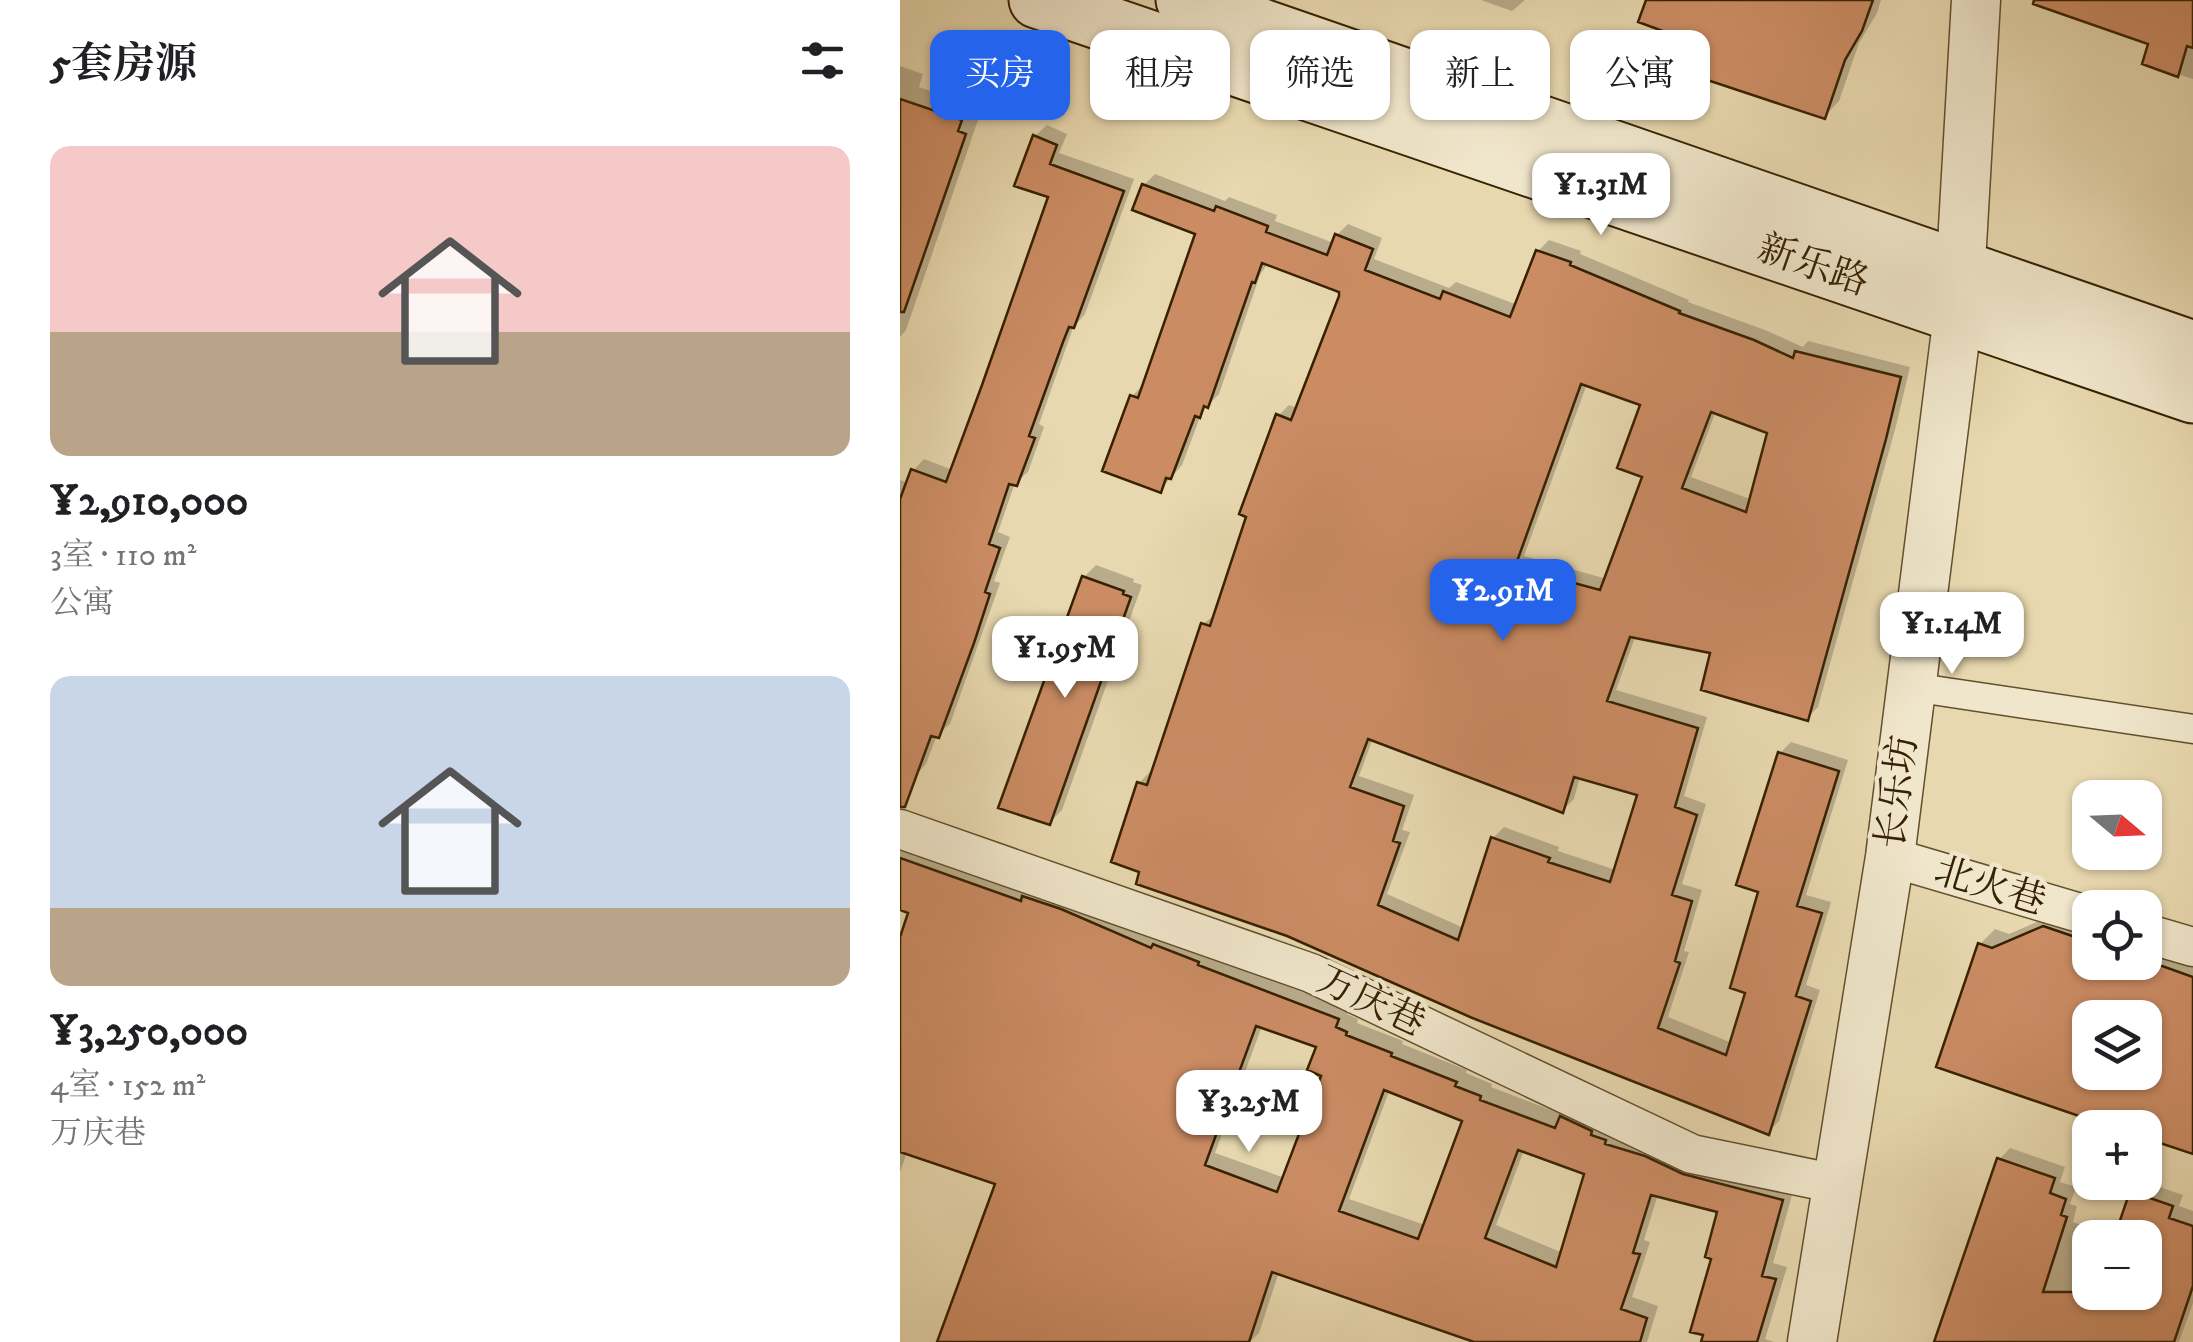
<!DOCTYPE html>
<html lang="zh">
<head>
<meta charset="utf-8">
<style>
	body { margin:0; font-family:"IM FELL DW Pica","Noto Serif SC",serif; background:#f2f2f2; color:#202124; height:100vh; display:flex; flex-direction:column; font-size:38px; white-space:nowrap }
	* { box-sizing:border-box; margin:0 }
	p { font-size:32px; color:#757577 }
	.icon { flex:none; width:55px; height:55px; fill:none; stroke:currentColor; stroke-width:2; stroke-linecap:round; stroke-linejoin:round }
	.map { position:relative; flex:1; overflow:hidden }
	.drawer { display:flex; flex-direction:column; background:#fff; width:900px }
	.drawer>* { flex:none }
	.top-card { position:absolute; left:30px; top:30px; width:950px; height:90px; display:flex; gap:20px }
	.needle { width:65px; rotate:109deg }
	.controls { position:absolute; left:1172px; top:780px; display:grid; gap:20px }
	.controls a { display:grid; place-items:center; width:90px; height:90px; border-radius:20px; background:#fff; box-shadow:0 2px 8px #0004; font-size:50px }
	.price { position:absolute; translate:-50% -85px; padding:0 22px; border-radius:20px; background:#fff; color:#222; font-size:32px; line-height:65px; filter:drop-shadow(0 2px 5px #0008) }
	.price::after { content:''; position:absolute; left:50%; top:60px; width:30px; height:22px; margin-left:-15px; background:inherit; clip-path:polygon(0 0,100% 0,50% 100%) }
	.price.active { background:#2563eb; color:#fff }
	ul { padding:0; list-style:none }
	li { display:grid; align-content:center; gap:20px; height:530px; padding:0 50px }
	li span { display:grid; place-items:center; height:310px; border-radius:20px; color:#555 }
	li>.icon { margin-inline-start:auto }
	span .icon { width:180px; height:180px; fill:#fffc; stroke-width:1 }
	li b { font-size:42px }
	h2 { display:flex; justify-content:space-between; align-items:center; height:120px; padding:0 50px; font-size:42px }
	.pill { padding:0 35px; border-radius:20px; background:#fff; box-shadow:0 2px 8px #0004; font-size:35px; line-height:90px }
	.pill.active { background:#2563eb; color:#fff }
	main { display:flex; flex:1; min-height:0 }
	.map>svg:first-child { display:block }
</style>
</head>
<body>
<main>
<section class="drawer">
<h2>5套房源<svg class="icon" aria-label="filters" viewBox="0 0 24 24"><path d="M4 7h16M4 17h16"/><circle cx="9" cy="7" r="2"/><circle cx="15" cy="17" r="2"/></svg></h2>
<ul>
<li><span style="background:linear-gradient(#f6c9c9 60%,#b9a48a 0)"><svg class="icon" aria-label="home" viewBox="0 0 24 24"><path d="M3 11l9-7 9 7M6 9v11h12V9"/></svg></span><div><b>¥2,910,000</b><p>3室 · 110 m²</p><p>公寓</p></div></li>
<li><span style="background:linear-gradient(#c9d6e8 75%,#b9a48a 0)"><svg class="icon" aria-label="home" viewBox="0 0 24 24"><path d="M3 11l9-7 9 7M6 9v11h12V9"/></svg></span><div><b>¥3,250,000</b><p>4室 · 152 m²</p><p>万庆巷</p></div></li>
</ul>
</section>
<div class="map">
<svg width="1293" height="1342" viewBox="0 0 1293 1342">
	<rect width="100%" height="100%" fill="#e8d8af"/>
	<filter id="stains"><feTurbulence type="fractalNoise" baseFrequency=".002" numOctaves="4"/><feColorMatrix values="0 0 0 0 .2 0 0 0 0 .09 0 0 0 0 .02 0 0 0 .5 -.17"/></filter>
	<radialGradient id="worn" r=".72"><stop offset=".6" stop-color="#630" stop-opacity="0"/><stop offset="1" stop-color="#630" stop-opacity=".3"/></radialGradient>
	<path fill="#0003" fill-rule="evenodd" d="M 581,0 L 625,0 L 612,11 Z
		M 748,0 L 981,0 L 977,13 L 959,43 L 939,101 L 924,117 L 797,40 Z
		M 1176,0 L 1293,0 L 1293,79 L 1245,63 L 1252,43 Z
		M 0,66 L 23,74 L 19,87 L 74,106 L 70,118 L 78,120 L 6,330 L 0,337 Z
		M 147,125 L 167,134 L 159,153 L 234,179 L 185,314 L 173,328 L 139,424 L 144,427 L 128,472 L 115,483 L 98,532 L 110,537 L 94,581 L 100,583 L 50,724 L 37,735 L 26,764 L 15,776 L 0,774 L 0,480 L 8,483 L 13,471 L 24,459 L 53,470 L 151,196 L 135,136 Z
		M 255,174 L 325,201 L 329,197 L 377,215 L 375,221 L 434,243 L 437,235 L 448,224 L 482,238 L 474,259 L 549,288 L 556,282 L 618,305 L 638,251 L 649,240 L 681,251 L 680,254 L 789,300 L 788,302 L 865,330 L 903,347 L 908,341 L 1010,367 L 996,426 L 918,707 L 907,718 L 813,651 L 736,635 L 716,690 L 807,717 L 784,796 L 806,804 L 782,884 L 802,890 L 784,951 L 789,952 L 768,1017 L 832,1043 L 848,991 L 880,753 L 891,742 L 948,760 L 906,895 L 931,902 L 906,985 L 920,990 L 879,1121 L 869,1132 L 243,870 L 239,783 L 250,772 L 253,773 L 303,624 L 316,614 L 378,416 L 389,405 L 398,408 L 442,296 L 441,290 L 368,263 L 360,275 L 319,394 L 302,412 L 282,465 L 260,490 L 232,396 L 243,385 L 298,232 L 244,185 ZM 687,384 L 744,403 L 745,475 L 707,579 L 624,556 ZM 816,411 L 870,431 L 850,499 L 791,477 ZM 473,738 L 663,810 L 674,799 L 680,777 L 740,793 L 716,870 L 658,851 L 659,847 L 604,827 L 593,838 L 564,928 L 487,894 L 510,832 L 502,830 L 514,795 L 459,776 Z
		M 196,565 L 234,579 L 233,582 L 242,585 L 162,810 L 150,822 L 184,577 Z
		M 0,841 L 450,1007 L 447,1014 L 458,1019 L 457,1023 L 503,1041 L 502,1044 L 567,1070 L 566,1073 L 592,1084 L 591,1087 L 664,1115 L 674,1105 L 894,1188 L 873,1263 L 887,1267 L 865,1339 L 874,1342 L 803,1342 L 820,1211 L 758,1194 L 744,1240 L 750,1242 L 732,1297 L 758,1306 L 747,1342 L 582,1342 L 379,1272 L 359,1333 L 350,1342 L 39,1342 L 98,1183 L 7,1152 L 0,1172 L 0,944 L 12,912 L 0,907 ZM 362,1026 L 419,1046 L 424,1074 L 385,1178 L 315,1153 ZM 490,1089 L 565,1119 L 525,1225 L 449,1199 ZM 624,1150 L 687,1172 L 663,1253 L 596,1225 Z
		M 1160,912 L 1190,922 L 1190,962 L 1245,962 L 1245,941 L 1293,957 L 1293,1152 L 1245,1135 L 1245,1128 L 1222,1128 L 1080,944 L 1095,929 L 1109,934 ZM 1190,1018 L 1245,1018 L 1245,1072 L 1190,1072 Z
		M 1110,1148 L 1165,1167 L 1160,1182 L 1176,1187 L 1170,1204 L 1177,1206 L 1173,1222 L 1216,1238 L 1190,1238 L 1190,1292 L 1245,1292 L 1245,1238 L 1233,1193 L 1245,1182 L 1283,1195 L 1279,1206 L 1293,1211 L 1293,1303 L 1279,1342 L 1043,1342 L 1099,1160 Z"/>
	<path fill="#cb8c64" stroke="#372100" stroke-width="2.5" fill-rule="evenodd" d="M 746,0 L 973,0 L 962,31 L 945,60 L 925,119 L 783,72 L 793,42 L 738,22 Z
		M 1134,0 L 1293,0 L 1293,48 L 1287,46 L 1278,77 L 1242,64 L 1248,44 L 1133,4 Z
		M 0,99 L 62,120 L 58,131 L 66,134 L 4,312 L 0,312 Z
		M 133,135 L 157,145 L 150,164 L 224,191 L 174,328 L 169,327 L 163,342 L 129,436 L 135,438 L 117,486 L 109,484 L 89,544 L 100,548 L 85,592 L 90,594 L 74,643 L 39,738 L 31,736 L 5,807 L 0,807 L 0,499 L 11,469 L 46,482 L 82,385 L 148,197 L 114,186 Z
		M 242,184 L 314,211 L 316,206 L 368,226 L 366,232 L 427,255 L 435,234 L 473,249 L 465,270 L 540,299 L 543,291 L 610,317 L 636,250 L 671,262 L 670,265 L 780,311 L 779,313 L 854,340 L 893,358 L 895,351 L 1001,377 L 986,439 L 908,721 L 801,690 L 810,653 L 730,637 L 707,701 L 798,728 L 775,807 L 797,815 L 772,895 L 792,901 L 775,961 L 780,963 L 758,1028 L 826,1055 L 845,993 L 830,988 L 858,892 L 836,885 L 878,752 L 939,771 L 897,906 L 922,913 L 896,996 L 911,1001 L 869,1135 L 570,1017 L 387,936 L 236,884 L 239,872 L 211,862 L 237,782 L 247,785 L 301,623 L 310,626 L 346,517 L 339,514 L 376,414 L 391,420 L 439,296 L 439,292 L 362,263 L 355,283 L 352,282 L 308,408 L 304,406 L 300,418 L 295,416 L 271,479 L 266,478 L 261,493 L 202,471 L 230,395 L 238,398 L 295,234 L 232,210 ZM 681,384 L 740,405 L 717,468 L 742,477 L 700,590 L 615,567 ZM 811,412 L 867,433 L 846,512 L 782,488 ZM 468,739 L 663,813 L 674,777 L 737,795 L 710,882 L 648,862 L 650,858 L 591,837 L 558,940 L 478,905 L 500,843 L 493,841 L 504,806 L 450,787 Z
		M 182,576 L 224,591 L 223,594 L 231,597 L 150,825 L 98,808 Z
		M 0,858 L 121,901 L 122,896 L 161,909 L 251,948 L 253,944 L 299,962 L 298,965 L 439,1019 L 436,1027 L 447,1032 L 446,1035 L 492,1053 L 491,1056 L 557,1082 L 555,1086 L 581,1096 L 580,1100 L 655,1128 L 660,1116 L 692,1131 L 691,1135 L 706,1140 L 705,1144 L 745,1156 L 783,1174 L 883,1200 L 862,1276 L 876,1279 L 857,1342 L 801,1342 L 803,1335 L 790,1332 L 811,1259 L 805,1257 L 817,1212 L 751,1195 L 733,1253 L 740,1254 L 721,1309 L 747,1318 L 740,1342 L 574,1342 L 372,1272 L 349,1342 L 37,1342 L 95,1184 L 0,1152 L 0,937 L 8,913 L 0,910 ZM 356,1026 L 416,1047 L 407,1070 L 421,1076 L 377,1192 L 305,1165 ZM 484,1090 L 562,1121 L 518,1239 L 439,1211 ZM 618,1150 L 684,1174 L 656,1267 L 585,1238 Z
		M 1143,926 L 1190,942 L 1190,962 L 1251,962 L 1293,977 L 1293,1154 L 1245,1138 L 1245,1128 L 1214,1128 L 1036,1067 L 1078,943 L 1092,948 ZM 1190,1018 L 1245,1018 L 1245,1072 L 1190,1072 Z
		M 1097,1158 L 1155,1178 L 1150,1193 L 1166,1199 L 1161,1215 L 1167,1217 L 1143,1292 L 1245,1292 L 1245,1238 L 1214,1238 L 1230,1191 L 1273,1206 L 1269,1218 L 1293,1226 L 1293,1286 L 1274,1342 L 1034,1342 Z"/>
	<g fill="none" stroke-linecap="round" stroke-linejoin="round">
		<defs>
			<path id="pedestrian" d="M 1012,687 L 1293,729"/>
			<path id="minor" d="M 0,829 L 411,973 L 792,1154 L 937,1184
				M 990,857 L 1190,916
				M 1245,933 L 1293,947"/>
			<path id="tertiary" d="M 912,1342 L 990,857 L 1058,315 L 1076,0"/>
			<path id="secondary" d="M 137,0 L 1293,395
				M 284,0 L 1293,349"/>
		</defs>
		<use href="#pedestrian" stroke="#634f2c" stroke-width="31"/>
		<use href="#minor" stroke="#634f2c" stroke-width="41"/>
		<use href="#tertiary" stroke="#634f2c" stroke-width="51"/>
		<use href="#secondary" stroke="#372100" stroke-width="59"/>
		<use href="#pedestrian" stroke="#f0e6cb" stroke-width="28"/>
		<use href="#minor" stroke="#f0e6cb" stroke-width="38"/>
		<use href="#tertiary" stroke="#f0e6cb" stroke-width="48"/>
		<use href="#secondary" stroke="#f0e6cb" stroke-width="55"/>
	</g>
	<g text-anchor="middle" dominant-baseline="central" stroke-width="9" stroke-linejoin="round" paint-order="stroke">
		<g font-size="38" fill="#372100" stroke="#f0e6cb">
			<text transform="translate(913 266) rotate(19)">新乐路</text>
			<text transform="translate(998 792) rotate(-83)">长乐坊</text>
			<text transform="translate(1090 887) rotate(17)">北火巷</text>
			<text transform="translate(471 1002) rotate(25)">万庆巷</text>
		</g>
	</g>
	<rect width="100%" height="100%" filter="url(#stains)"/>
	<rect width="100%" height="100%" fill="url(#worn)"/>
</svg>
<div class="controls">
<a><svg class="needle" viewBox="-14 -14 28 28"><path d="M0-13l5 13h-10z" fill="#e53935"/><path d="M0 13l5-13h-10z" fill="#757577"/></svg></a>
<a><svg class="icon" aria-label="locate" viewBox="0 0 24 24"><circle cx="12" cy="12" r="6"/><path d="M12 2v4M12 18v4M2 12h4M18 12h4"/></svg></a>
<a><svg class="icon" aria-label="layers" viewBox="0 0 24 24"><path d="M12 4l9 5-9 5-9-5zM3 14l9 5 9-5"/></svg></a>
<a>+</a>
<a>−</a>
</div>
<b class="price" style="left:701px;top:238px">¥1.31M</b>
<b class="price active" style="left:603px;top:644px">¥2.91M</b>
<b class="price" style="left:1052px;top:677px">¥1.14M</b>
<b class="price" style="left:165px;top:701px">¥1.95M</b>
<b class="price" style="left:349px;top:1155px">¥3.25M</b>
<div class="top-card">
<a class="pill active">买房</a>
<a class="pill">租房</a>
<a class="pill">筛选</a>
<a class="pill">新上</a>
<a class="pill">公寓</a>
</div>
</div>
</main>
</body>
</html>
